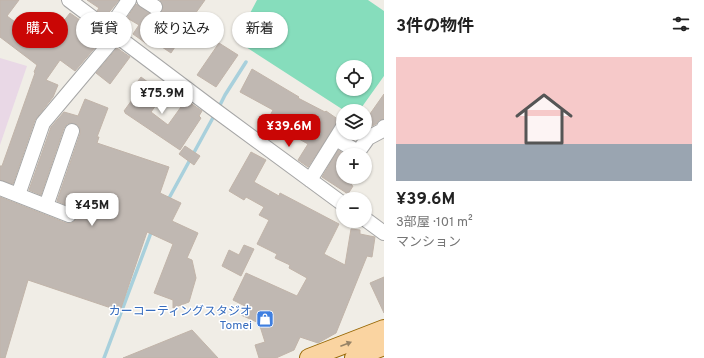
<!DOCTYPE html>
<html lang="ja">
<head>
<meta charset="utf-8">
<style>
	body { margin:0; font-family:Overpass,"Noto Sans JP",sans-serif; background:#f2f2f2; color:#222; height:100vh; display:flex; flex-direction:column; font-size:15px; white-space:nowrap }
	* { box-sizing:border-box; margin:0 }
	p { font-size:13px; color:#767676 }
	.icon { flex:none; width:22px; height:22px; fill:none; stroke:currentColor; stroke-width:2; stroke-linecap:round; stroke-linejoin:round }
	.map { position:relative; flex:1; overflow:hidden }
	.details { display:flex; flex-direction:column; background:#fff; width:320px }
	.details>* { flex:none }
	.guide { position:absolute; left:12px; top:12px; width:312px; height:36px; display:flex; gap:8px }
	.controls { position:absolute; left:336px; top:60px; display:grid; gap:8px }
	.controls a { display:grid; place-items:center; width:36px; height:36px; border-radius:50%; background:#fff; box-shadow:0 1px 3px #0004; font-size:20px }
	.price { position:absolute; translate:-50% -34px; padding:0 9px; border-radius:8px; background:#fff; color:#222; font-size:13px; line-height:26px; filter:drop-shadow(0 1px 2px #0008) }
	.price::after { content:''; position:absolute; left:50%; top:24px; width:12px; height:9px; margin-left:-6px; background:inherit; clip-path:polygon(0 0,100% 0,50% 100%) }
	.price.on { background:#ca0605; color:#fff }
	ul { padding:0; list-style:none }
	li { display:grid; align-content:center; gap:8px; height:212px; padding:0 12px }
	li span { display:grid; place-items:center; height:124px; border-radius:0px; color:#555 }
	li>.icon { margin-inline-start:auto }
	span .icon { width:72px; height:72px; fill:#fffc; stroke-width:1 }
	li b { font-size:17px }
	h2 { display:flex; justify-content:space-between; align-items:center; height:48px; padding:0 12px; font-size:17px }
	.pill { padding:0 14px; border-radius:18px; background:#fff; box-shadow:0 1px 3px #0004; font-size:14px; line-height:36px }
	.pill.on { background:#ca0605; color:#fff }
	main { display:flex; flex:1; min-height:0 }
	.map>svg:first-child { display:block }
</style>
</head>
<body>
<main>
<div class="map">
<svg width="384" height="358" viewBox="0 0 384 358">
	<rect width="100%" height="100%" fill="#f0ede6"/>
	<path fill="#e9d8e6" d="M 0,58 L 27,66 L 0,145 Z"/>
	<path fill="#86ddbc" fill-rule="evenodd" d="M 257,0 L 368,0 L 384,11 L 384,76 L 359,111 L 345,111 L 246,47 L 240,36 L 241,30 ZM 343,67 L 365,67 L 365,89 L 343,89 Z"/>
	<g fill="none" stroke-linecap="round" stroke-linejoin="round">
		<path stroke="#a8d0dc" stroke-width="3.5" d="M 218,109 L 225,95 L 246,62
			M 168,200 L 215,114
			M 104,358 L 152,230"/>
	</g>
	<path fill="#c0b8b2" stroke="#c1b4a9" d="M 0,0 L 19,0 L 7,16 L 30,33 L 37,24 L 52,36 L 70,13 L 104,37 L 75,71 L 60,60 L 46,80 L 58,85 L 53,97 L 35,120 L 13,184 L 0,180 L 0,166 L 2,166 L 35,73 L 34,72 L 37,65 L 0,37 Z
		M 87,0 L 119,0 L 106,16 L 97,11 L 99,8 Z
		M 160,0 L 205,0 L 195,14 L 196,15 L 171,53 L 150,39 L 147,44 L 133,34 L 139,25 L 127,18 L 136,4 L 151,14 L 155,15 L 159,14 L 162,11 L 163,7 Z
		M 219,43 L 238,55 L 216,87 L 197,75 Z
		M 117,48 L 130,57 L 110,84 L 96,73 Z
		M 252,69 L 299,97 L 298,98 L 325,112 L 326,111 L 339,120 L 308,167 L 298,160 L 308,144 L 281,129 L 281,131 L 266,123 L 273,110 L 240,92 Z
		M 141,77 L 164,94 L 151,112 L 168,125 L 186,100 L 202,111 L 199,116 L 201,118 L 180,150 L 125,113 L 125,112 L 124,111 L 137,93 L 132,89 Z
		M 384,94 L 384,119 L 379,120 L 376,124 L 366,129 L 365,121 Z
		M 85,99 L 108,108 L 97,137 L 99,137 L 97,143 L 169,167 L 160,193 L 181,203 L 172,221 L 198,233 L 187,258 L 192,260 L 196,278 L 189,302 L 173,308 L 173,300 L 154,293 L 173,244 L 147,232 L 120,311 L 28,280 L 5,358 L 0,358 L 0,197 L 66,223 L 71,223 L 75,221 L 77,214 L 75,209 L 57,201 L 80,134 L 80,129 L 78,125 L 71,123 L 67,124 L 64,128 L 41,195 L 29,190 L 51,127 L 64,112 L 78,116 Z
		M 185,146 L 200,156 L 194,165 L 179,154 Z
		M 338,150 L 346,155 L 343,155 L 343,177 L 349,177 L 354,180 L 351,185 L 353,186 L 348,194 L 322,177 Z
		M 251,152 L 266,160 L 254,182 L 279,196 L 280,193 L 339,224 L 324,254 L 345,265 L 351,229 L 360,230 L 360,234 L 375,237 L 372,257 L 367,256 L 336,333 L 318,343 L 300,337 L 294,350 L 276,358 L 259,358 L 255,345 L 265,342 L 259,323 L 241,315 L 245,306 L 233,300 L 246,273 L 297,296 L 307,278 L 289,268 L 290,265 L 275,258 L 277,254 L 257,244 L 269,220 L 259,215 L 264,207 L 246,197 L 244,200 L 229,191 Z
		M 244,245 L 254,249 L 241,276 L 222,266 L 229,250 L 239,255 Z
		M 384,277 L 384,313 L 370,283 Z
		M 192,330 L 218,358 L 123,358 Z"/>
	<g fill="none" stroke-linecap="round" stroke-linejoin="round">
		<defs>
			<path id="minor" d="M 69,0 L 211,107 L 343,204
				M 144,0 L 155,7
				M 109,29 L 129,0
				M 336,139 L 358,152 L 368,138 L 383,130 L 384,127
				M 310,180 L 343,127
				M 0,188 L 69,215
				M 18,195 L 43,123 L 117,35
				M 46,206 L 72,131
				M 365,219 L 384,233"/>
			<path id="major" d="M 309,358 L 384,329
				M 354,358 L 384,346"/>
		</defs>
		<use href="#minor" stroke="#a6a6a6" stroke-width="16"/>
		<use href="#major" stroke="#976704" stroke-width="20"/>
		<use href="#minor" stroke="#fff" stroke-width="14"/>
		<use href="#major" stroke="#fad4a1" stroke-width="18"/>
	</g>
	<defs><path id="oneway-solid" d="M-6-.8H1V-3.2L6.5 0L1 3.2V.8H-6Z"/></defs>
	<use fill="#978366" href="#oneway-solid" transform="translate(346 344) rotate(-21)"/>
	<defs>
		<symbol id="shop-square" viewBox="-11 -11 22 22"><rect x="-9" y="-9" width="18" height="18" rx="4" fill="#3f7fe0" stroke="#fff"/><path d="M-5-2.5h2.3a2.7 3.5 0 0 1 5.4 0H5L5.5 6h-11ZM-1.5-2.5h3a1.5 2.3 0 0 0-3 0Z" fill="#fff"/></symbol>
	</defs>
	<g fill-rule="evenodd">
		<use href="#shop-square" x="255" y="309" width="20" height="20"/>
	</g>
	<g text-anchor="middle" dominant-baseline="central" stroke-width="3" stroke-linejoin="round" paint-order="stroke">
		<g font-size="12" fill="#366cbe" stroke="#fff" text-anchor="end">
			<text x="252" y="312">カーコーティングスタジオ<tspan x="252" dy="14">Tomei</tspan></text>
		</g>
	</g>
</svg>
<div class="controls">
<a><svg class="icon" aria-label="locate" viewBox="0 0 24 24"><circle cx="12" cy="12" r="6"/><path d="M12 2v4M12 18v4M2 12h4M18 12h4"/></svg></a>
<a><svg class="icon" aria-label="layers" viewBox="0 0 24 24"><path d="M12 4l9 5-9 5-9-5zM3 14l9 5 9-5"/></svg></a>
<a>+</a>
<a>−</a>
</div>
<b class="price" style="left:162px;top:115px">¥75.9M</b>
<b class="price on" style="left:289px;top:148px">¥39.6M</b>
<b class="price" style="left:92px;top:227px">¥45M</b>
<div class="guide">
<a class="pill on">購入</a>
<a class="pill">賃貸</a>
<a class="pill">絞り込み</a>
<a class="pill">新着</a>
</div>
</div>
<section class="details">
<h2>3件の物件<svg class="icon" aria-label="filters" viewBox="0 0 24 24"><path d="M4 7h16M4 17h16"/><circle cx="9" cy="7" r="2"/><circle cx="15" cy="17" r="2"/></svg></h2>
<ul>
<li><span style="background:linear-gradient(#f6c9c9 70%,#9aa5b1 0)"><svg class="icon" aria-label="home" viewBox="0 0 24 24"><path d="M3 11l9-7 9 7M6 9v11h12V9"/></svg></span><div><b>¥39.6M</b><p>3部屋 · 101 m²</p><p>マンション</p></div></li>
</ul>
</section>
</main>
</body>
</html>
